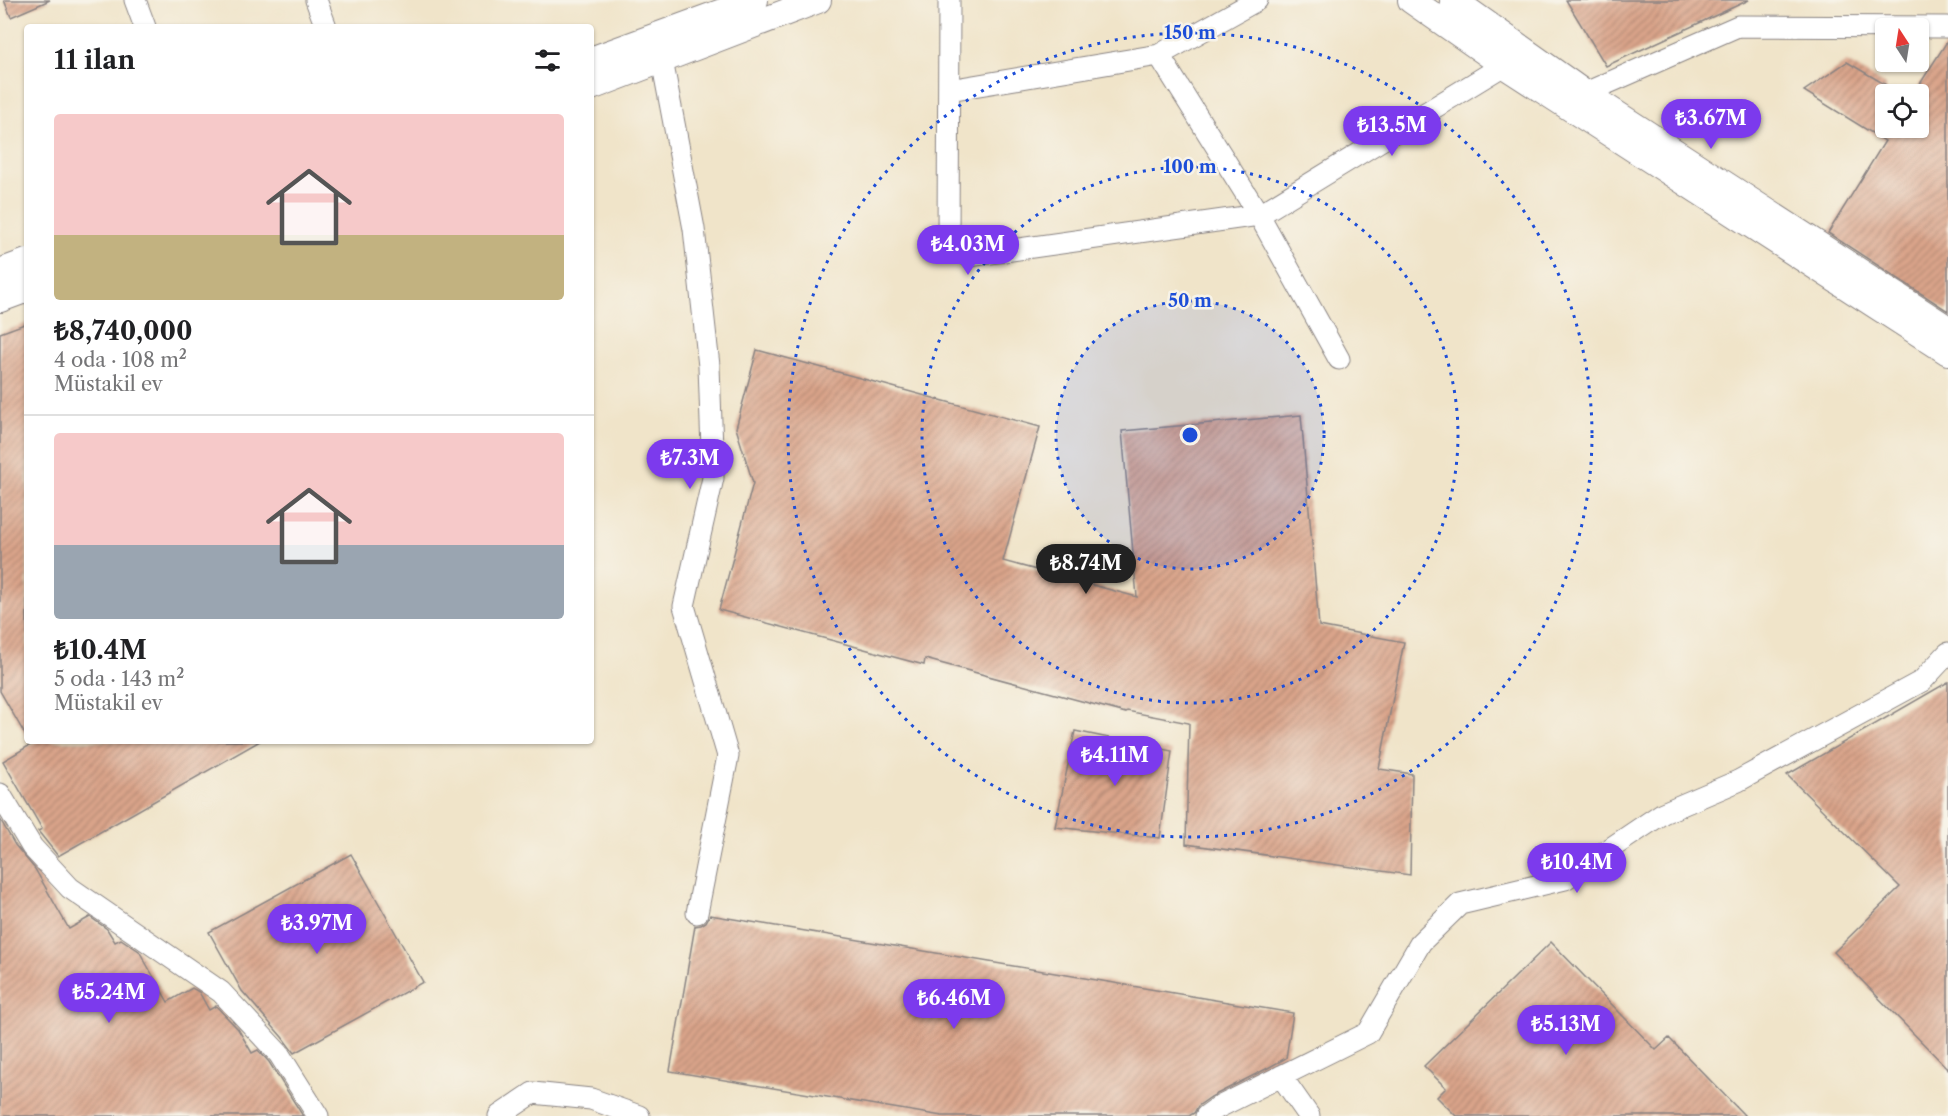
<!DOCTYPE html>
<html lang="tr">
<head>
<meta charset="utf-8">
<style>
	body { margin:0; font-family:"Libre Caslon Text",serif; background:#f6f6f6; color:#202124; height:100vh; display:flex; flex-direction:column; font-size:22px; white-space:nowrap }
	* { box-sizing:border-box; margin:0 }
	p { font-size:20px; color:#757577 }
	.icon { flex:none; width:33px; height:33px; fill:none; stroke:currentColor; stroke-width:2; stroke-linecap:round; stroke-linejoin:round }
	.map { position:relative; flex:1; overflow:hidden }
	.details { position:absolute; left:24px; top:24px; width:570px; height:720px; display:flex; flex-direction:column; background:#fff; border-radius:6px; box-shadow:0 2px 4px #0004 }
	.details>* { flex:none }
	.needle { width:39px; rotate:348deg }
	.controls { position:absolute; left:1875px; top:18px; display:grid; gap:12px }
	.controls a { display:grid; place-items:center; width:54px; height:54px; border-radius:6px; background:#fff; box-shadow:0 2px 4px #0004; font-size:30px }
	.price { position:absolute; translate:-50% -51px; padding:0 14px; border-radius:21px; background:#7c3aed; color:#fff; font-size:20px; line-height:39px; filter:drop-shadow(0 2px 3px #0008) }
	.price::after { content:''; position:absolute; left:50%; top:36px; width:18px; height:14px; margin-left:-9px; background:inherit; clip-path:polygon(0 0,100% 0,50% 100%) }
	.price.on { background:#222; color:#fff }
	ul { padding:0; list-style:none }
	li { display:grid; align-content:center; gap:12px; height:318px; padding:0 30px }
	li+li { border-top:2px solid #e0e0e0 }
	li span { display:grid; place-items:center; height:186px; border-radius:6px; color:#555 }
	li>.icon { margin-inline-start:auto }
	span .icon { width:108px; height:108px; fill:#fffc; stroke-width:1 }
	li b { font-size:26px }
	h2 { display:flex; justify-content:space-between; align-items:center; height:72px; padding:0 30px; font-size:26px }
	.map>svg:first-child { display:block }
</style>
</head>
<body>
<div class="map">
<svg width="1948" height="1116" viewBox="0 0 1948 1116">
	<defs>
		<pattern id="building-hatch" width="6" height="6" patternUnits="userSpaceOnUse" patternTransform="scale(1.5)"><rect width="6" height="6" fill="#daa48a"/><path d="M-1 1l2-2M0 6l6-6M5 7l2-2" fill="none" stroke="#b08572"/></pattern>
	</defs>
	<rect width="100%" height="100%" fill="#f7f3e8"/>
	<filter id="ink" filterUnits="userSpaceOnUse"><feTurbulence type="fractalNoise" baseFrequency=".0167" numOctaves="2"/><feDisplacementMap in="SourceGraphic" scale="12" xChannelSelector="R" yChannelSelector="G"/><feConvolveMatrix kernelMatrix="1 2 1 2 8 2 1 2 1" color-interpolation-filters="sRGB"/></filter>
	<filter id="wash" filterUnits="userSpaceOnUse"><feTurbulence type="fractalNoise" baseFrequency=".008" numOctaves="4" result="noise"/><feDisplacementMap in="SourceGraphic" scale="24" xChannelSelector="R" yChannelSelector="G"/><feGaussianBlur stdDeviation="1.35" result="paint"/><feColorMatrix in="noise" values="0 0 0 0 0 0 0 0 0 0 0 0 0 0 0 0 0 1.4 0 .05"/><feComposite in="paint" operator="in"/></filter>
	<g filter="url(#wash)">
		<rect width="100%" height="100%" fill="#f0e4c9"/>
		<g id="blocks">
			<path fill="url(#building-hatch)" d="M 4,0 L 50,0 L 11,17 Z
				M 1566,0 L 1749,0 L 1606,66 Z
				M 1948,40 L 1948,311 L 1828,233 L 1885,141 L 1804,91 L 1847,62 L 1886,85 L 1886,128 L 1918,128 L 1918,87 Z
				M 27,323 L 27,738 L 0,691 L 0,333 Z
				M 757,350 L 1040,427 L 1003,561 L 1137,597 L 1122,431 L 1301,415 L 1319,626 L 1404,642 L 1379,769 L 1412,774 L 1410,875 L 1186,844 L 1189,723 L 1127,711 L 1126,713 L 925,659 L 924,665 L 719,610 L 753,483 L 736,428 Z
				M 1948,682 L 1948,1069 L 1834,952 L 1900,887 L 1787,775 Z
				M 1075,731 L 1172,751 L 1160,838 L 1055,827 Z
				M 37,741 L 260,741 L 58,856 L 38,831 L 42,829 L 3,761 Z
				M 0,819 L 15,845 L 35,869 L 69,929 L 90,917 L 107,929 L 115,942 L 121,939 L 139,951 L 168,1002 L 192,988 L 199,992 L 209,1010 L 216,1006 L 238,1029 L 252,1053 L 258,1050 L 269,1062 L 303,1116 L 0,1116 Z
				M 351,854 L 423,982 L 294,1053 L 282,1037 L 242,991 L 209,932 Z
				M 710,915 L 1293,1013 L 1286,1058 L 1266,1069 L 1211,1097 L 1198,1106 L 1194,1113 L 1189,1116 L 942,1116 L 670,1071 L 695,926 L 701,925 L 706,922 Z
				M 1551,942 L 1656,1050 L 1669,1038 L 1745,1116 L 1456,1116 L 1437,1097 L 1446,1088 L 1424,1066 Z"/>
		</g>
	</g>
	<g filter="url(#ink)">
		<use href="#blocks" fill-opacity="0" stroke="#898382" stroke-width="1.5"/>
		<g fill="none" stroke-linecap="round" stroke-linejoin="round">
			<defs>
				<path id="minor" d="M 135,0 L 145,27
					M 316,0 L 326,27
					M 949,0 L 948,242 L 969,256 L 1259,215 L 1504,65
					M 1257,0 L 1159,55 L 1259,215 L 1339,359
					M 662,60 L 694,229 L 709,366 L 713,478 L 684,606 L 728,756 L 697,913
					M 949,90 L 1159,55
					M 1574,98 L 1738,26 L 1948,27
					M 0,794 L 32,847 L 70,888 L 221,992 L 279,1054 L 318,1116
					M 1281,1076 L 1309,1116
					M 499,1116 L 533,1093 L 591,1099 L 639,1116
					M 1206,1116 L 1217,1108 L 1368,1033 L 1421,942 L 1460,904 L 1565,879 L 1663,813 L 1738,781 L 1922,681 L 1948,653"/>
				<path id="tertiary" d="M 1411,0 L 1504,65 L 1948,352
					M 1453,0 L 1584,93 L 1948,329
					M 591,60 L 755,0
					M 591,87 L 818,0
					M 0,272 L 27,262
					M 0,299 L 27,289"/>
			</defs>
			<use href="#minor" stroke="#898382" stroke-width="23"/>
			<use href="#tertiary" stroke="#898382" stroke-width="28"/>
			<use href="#minor" stroke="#fff" stroke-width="21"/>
			<use href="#tertiary" stroke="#fff" stroke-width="26"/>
		</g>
	</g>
	<circle cx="1190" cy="435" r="134" fill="#1d4ed8" fill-opacity=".12"/>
	<g fill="none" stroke="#1d4ed8" stroke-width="3" stroke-dasharray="3 6">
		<circle cx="1190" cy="435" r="134"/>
		<circle cx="1190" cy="435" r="268"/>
		<circle cx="1190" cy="435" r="402"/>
	</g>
	<circle cx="1190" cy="435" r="9" fill="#1d4ed8" stroke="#f7f3e8" stroke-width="3"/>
	<g font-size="18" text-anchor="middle" font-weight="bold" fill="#1d4ed8" stroke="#f7f3e8" stroke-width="5" stroke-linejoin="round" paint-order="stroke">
		<text x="1190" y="39">150 m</text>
		<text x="1190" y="173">100 m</text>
		<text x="1190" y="307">50 m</text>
	</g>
</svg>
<div class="controls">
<a><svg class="needle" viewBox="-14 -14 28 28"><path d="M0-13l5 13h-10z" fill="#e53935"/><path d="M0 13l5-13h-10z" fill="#757577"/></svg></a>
<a><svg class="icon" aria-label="locate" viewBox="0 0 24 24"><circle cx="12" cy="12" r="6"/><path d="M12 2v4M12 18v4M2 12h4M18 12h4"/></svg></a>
</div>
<b class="price" style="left:1711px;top:150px">₺3.67M</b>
<b class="price" style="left:1392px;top:157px">₺13.5M</b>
<b class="price" style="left:968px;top:276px">₺4.03M</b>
<b class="price" style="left:690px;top:490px">₺7.3M</b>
<b class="price on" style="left:1086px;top:595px">₺8.74M</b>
<b class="price" style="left:1115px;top:787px">₺4.11M</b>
<b class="price" style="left:1577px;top:894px">₺10.4M</b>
<b class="price" style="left:317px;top:955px">₺3.97M</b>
<b class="price" style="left:109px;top:1024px">₺5.24M</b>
<b class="price" style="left:954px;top:1030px">₺6.46M</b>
<b class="price" style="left:1566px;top:1056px">₺5.13M</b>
<section class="details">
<h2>11 ilan<svg class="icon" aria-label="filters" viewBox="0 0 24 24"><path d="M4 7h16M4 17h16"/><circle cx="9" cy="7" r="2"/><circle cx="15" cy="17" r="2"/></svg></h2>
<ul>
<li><span style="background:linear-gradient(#f6c9c9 65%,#c2b280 0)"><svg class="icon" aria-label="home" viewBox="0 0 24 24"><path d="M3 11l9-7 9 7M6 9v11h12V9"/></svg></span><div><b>₺8,740,000</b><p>4 oda · 108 m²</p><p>Müstakil ev</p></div></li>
<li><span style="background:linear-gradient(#f6c9c9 60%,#9aa5b1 0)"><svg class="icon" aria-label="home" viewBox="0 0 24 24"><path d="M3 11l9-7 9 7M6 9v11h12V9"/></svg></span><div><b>₺10.4M</b><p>5 oda · 143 m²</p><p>Müstakil ev</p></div></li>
</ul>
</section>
</div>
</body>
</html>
